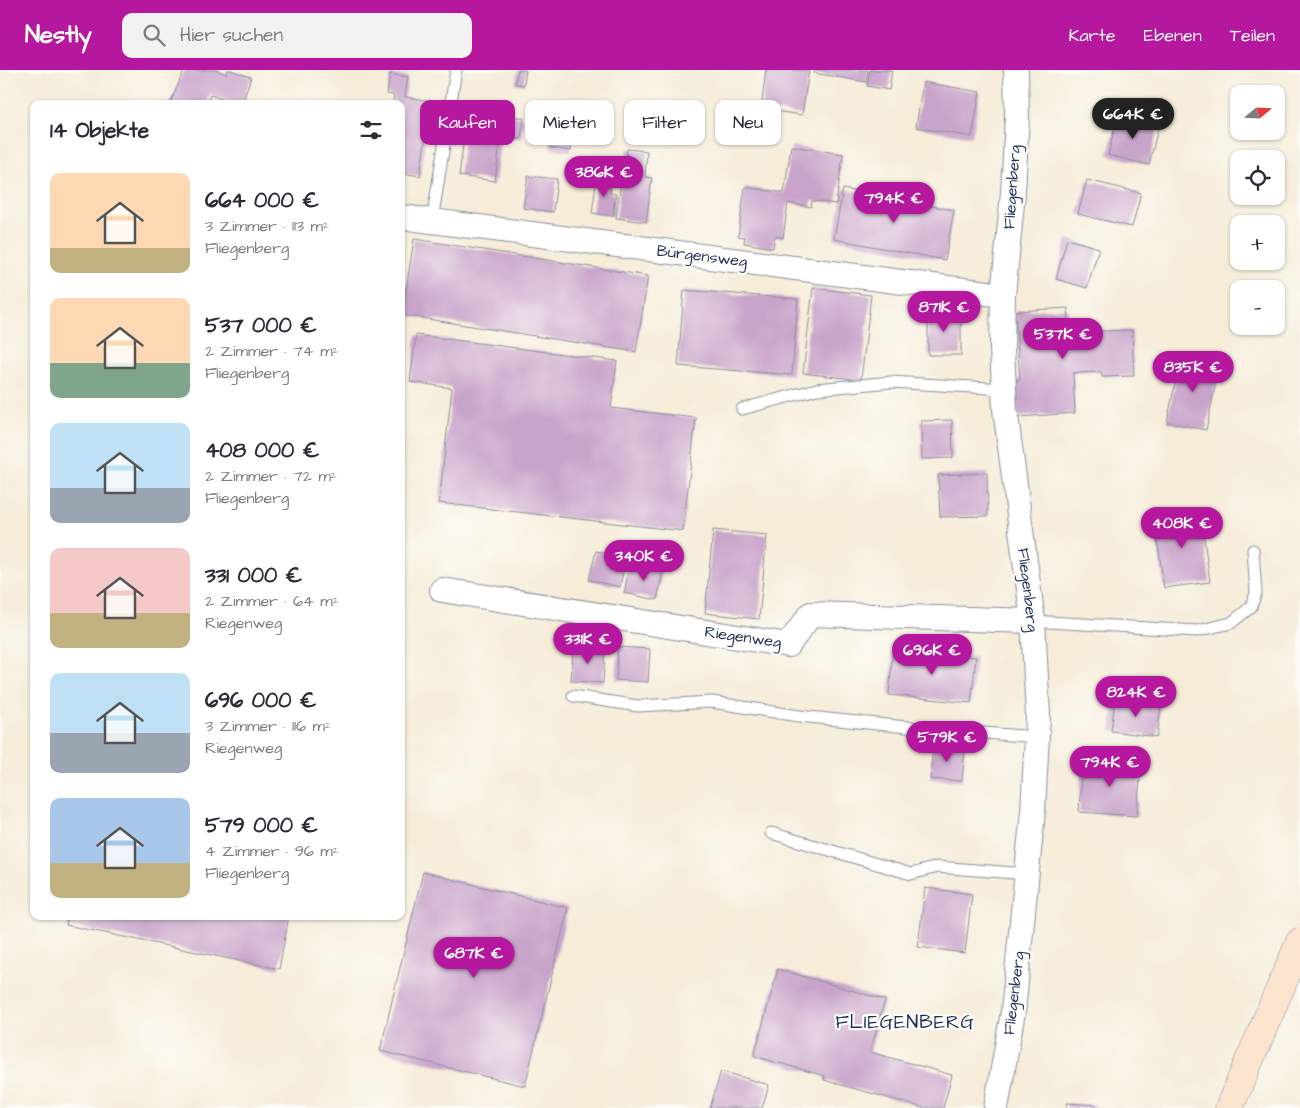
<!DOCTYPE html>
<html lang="de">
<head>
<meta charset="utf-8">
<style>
	body { margin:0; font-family:"Architects Daughter",sans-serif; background:#f2f2f3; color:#2b2b33; height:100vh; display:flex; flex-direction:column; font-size:19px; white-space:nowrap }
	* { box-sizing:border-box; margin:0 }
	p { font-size:16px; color:#7c7c81 }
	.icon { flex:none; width:28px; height:28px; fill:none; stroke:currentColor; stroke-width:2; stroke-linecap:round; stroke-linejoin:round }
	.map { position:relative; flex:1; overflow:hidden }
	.side { position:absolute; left:30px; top:30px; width:375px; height:820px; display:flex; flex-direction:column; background:#fff; border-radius:10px; box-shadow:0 1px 4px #0004 }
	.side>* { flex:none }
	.top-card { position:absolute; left:420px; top:30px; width:475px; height:45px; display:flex; gap:10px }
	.needle { width:32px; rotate:71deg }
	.fabs { position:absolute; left:1230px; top:15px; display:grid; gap:10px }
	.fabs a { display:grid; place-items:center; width:55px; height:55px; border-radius:10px; background:#fff; box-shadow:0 1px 4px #0004; font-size:25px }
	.price { position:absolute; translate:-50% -42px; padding:0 11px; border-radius:18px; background:#b5179e; color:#fff; font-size:16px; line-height:32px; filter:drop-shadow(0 1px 2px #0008) }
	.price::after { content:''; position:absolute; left:50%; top:30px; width:15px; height:11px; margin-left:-8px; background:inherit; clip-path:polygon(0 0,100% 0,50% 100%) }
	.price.current { background:#222; color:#fff }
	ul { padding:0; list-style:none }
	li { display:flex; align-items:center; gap:15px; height:125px; padding:0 20px }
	li span { display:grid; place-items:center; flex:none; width:140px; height:100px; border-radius:10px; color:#555 }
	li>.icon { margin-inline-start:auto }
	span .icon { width:60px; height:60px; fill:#fffc; stroke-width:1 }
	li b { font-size:21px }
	h2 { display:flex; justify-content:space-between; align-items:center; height:60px; padding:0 20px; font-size:21px }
	.tag { padding:0 18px; border-radius:10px; background:#fff; box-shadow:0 1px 4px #0004; font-size:18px; line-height:45px }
	.tag.current { background:#b5179e; color:#fff }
	header { display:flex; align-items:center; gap:30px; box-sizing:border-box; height:70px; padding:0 25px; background:#b5179e; color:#fff }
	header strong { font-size:24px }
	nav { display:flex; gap:28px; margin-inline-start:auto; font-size:18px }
	.search { width:350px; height:45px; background:#f2f2f3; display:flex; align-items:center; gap:12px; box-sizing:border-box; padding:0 18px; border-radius:10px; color:#7c7c81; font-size:19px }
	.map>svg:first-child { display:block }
</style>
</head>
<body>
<header>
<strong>Nestly</strong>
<div class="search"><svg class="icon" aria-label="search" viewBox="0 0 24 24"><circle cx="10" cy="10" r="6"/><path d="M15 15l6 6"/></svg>Hier suchen</div>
<nav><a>Karte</a><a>Ebenen</a><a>Teilen</a></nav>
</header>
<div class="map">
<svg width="1300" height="1038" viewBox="0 0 1300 1038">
	<rect width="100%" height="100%" fill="#fdfcf7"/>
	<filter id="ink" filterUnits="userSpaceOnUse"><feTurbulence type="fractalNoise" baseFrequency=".02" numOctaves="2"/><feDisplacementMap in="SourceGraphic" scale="10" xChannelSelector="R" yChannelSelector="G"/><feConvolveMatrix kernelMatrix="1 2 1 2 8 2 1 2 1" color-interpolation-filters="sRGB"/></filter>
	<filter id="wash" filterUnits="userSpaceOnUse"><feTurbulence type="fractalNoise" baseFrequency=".0096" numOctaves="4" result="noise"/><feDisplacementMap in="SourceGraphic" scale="20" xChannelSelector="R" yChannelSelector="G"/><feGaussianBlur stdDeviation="1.12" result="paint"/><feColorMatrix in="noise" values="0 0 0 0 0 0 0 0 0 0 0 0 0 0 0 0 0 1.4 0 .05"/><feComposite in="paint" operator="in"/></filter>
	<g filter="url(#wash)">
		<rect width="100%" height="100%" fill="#f6ecd8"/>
		<g id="blocks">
			<path fill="#c9a4ca" d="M 184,0 L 216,0 L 226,4 L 228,0 L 230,0 L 251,7 L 242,34 L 236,34 L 210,25 L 207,34 L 170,34 Z
				M 518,0 L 526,0 L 524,15 L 515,14 Z
				M 766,0 L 809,0 L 802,45 L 761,39 Z
				M 815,0 L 868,0 L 866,12 L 814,3 Z
				M 870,0 L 892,0 L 889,20 L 867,16 Z
				M 390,4 L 408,7 L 405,27 L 431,31 L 420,106 L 401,103 L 401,34 L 393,34 L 394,25 L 387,24 Z
				M 923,12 L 980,22 L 972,67 L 916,57 Z
				M 506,45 L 524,48 L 521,69 L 502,66 Z
				M 1129,46 L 1149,50 L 1148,56 L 1158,58 L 1149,95 L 1108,85 L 1117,48 L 1128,51 Z
				M 465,60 L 501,65 L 495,111 L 459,106 Z
				M 552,63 L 573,66 L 571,81 L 550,78 Z
				M 791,76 L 843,84 L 836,134 L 812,131 L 811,137 L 788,133 L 783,168 L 775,166 L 773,178 L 744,173 L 745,167 L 738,166 L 745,117 L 784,123 Z
				M 627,79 L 647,81 L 645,107 L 652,108 L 646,152 L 616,148 L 622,104 L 625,104 Z
				M 528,106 L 557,109 L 553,142 L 523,138 Z
				M 597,107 L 612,109 L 610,123 L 616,124 L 613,146 L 592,143 Z
				M 1087,110 L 1141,123 L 1132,157 L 1078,144 Z
				M 843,119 L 954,140 L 945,190 L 834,169 Z
				M 414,169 L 648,206 L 636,282 L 402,245 Z
				M 1067,169 L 1099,178 L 1087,218 L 1056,209 Z
				M 813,218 L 871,225 L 861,310 L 803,303 Z
				M 684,220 L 798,229 L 792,305 L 678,296 Z
				M 1068,238 L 1070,268 L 1099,267 L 1098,261 L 1132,260 L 1134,306 L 1102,307 L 1101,302 L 1073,303 L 1075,343 L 1018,347 L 1016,310 L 1020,310 L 1015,241 Z
				M 928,241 L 961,241 L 961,285 L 928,285 Z
				M 416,265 L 617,291 L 611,338 L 696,348 L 683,461 L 439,433 L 452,318 L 410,312 Z
				M 1181,286 L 1220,294 L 1206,360 L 1167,352 Z
				M 952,350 L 953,388 L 922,389 L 921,351 Z
				M 987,403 L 988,446 L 940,447 L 938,405 Z
				M 1200,440 L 1210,512 L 1164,518 L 1154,447 Z
				M 713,460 L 767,465 L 759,549 L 705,543 Z
				M 596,481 L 626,487 L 620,517 L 589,510 Z
				M 630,494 L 663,501 L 657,530 L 624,523 Z
				M 618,577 L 650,579 L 648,612 L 616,610 Z
				M 573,578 L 605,580 L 603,613 L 571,611 Z
				M 893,579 L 976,587 L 971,633 L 889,625 Z
				M 1115,629 L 1161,635 L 1157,667 L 1111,661 Z
				M 933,674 L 965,677 L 962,711 L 930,709 Z
				M 1082,691 L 1141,695 L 1137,746 L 1079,742 Z
				M 423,802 L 568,838 L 525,1016 L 380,981 Z
				M 925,818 L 972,824 L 965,883 L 918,877 Z
				M 68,846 L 289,846 L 279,899 L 66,855 Z
				M 778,899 L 885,930 L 870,982 L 952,1005 L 943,1038 L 924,1038 L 824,1010 L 825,1006 L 754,986 Z
				M 721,1001 L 769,1015 L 762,1038 L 710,1038 Z
				M 1067,1033 L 1096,1035 L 1096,1038 L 1067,1038 Z"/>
		</g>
	</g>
	<g filter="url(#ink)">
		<use href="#blocks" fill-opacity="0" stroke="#888e9b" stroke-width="1"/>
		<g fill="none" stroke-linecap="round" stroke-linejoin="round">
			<defs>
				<path id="lane" d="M 432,151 L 456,0
					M 742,339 L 817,319 L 891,312 L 1004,319
					M 1033,551 L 1197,561 L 1231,553 L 1251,537 L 1256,523 L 1253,480
					M 573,626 L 638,636 L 712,632 L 799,646 L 916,658 L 1037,667
					M 771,763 L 911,804 L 937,797 L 1027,804"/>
				<path id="street" d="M 401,147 L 1003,225
					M 442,520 L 788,575 L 811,544 L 1033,551
					M 996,1038 L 1013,942 L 1033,741 L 1038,646 L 1033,551 L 1005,339 L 1002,278 L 1003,225 L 1013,123 L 1017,46 L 1016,0"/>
				<path id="secondary" d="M 1229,1038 L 1300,872"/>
			</defs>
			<use href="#lane" stroke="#888e9b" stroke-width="13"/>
			<use href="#street" stroke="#888e9b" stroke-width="26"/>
			<use href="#secondary" stroke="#888e9b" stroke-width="29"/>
			<use href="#lane" stroke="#fff" stroke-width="11"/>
			<use href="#street" stroke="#fff" stroke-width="24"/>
			<use href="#secondary" stroke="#fbe5cf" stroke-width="28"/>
		</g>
	</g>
	<g text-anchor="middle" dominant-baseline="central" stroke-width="4.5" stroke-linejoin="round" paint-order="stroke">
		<g font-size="16" fill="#1b2f5e" stroke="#fdfcf7">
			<text transform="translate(1012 117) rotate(-86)">Fliegenberg</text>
			<text transform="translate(702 186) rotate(7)">Bürgensweg</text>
			<text transform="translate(1028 520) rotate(83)">Fliegenberg</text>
			<text transform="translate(743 567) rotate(8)">Riegenweg</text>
			<text transform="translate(1014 923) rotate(-83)">Fliegenberg</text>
		</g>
		<g font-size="19" letter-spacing="1" fill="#1b2f5e" stroke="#fdfcf7">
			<text x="905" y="952">FLIEGENBERG</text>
		</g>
	</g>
</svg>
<div class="fabs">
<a><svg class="needle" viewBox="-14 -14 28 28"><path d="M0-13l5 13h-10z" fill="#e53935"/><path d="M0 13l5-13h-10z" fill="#7c7c81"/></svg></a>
<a><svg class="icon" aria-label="locate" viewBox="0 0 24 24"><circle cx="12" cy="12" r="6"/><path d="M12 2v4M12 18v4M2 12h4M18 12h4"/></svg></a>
<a>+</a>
<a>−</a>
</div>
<b class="price current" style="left:1133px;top:70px">664K €</b>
<b class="price" style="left:604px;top:128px">386K €</b>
<b class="price" style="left:894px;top:154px">794K €</b>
<b class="price" style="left:944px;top:263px">871K €</b>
<b class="price" style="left:1063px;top:290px">537K €</b>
<b class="price" style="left:1193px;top:323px">835K €</b>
<b class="price" style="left:1182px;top:479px">408K €</b>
<b class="price" style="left:644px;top:512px">340K €</b>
<b class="price" style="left:588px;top:595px">331K €</b>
<b class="price" style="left:932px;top:606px">696K €</b>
<b class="price" style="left:1136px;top:648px">824K €</b>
<b class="price" style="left:947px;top:693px">579K €</b>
<b class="price" style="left:1110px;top:718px">794K €</b>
<b class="price" style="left:474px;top:909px">687K €</b>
<div class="top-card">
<a class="tag current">Kaufen</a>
<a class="tag">Mieten</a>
<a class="tag">Filter</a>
<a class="tag">Neu</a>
</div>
<section class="side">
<h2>14 Objekte<svg class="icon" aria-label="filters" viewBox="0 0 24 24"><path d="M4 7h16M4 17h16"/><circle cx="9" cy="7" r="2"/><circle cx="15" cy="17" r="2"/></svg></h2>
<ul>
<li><span style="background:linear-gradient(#ffd9b3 75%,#c2b280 0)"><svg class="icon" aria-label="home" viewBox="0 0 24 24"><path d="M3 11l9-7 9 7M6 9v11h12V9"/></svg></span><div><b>664 000 €</b><p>3 Zimmer · 113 m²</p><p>Fliegenberg</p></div></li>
<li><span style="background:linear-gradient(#ffd9b3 65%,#7fa58c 0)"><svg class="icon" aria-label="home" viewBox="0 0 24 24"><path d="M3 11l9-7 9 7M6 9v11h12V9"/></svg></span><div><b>537 000 €</b><p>2 Zimmer · 74 m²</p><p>Fliegenberg</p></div></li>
<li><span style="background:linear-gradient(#bfe0f5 65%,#9aa5b1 0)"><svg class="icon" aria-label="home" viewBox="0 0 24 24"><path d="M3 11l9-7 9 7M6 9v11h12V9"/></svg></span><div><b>408 000 €</b><p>2 Zimmer · 72 m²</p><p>Fliegenberg</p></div></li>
<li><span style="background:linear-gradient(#f6c9c9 65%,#c2b280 0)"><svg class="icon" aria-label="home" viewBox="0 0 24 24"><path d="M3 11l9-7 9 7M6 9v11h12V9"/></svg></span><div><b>331 000 €</b><p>2 Zimmer · 64 m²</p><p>Riegenweg</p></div></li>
<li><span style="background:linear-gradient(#bfe0f5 60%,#9aa5b1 0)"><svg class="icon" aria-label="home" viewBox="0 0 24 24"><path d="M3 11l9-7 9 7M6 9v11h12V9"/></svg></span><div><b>696 000 €</b><p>3 Zimmer · 116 m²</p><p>Riegenweg</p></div></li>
<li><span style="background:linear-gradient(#a9c7e8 65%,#c2b280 0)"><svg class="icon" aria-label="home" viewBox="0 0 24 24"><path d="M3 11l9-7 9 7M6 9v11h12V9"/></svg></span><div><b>579 000 €</b><p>4 Zimmer · 96 m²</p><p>Fliegenberg</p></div></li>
</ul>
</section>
</div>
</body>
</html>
